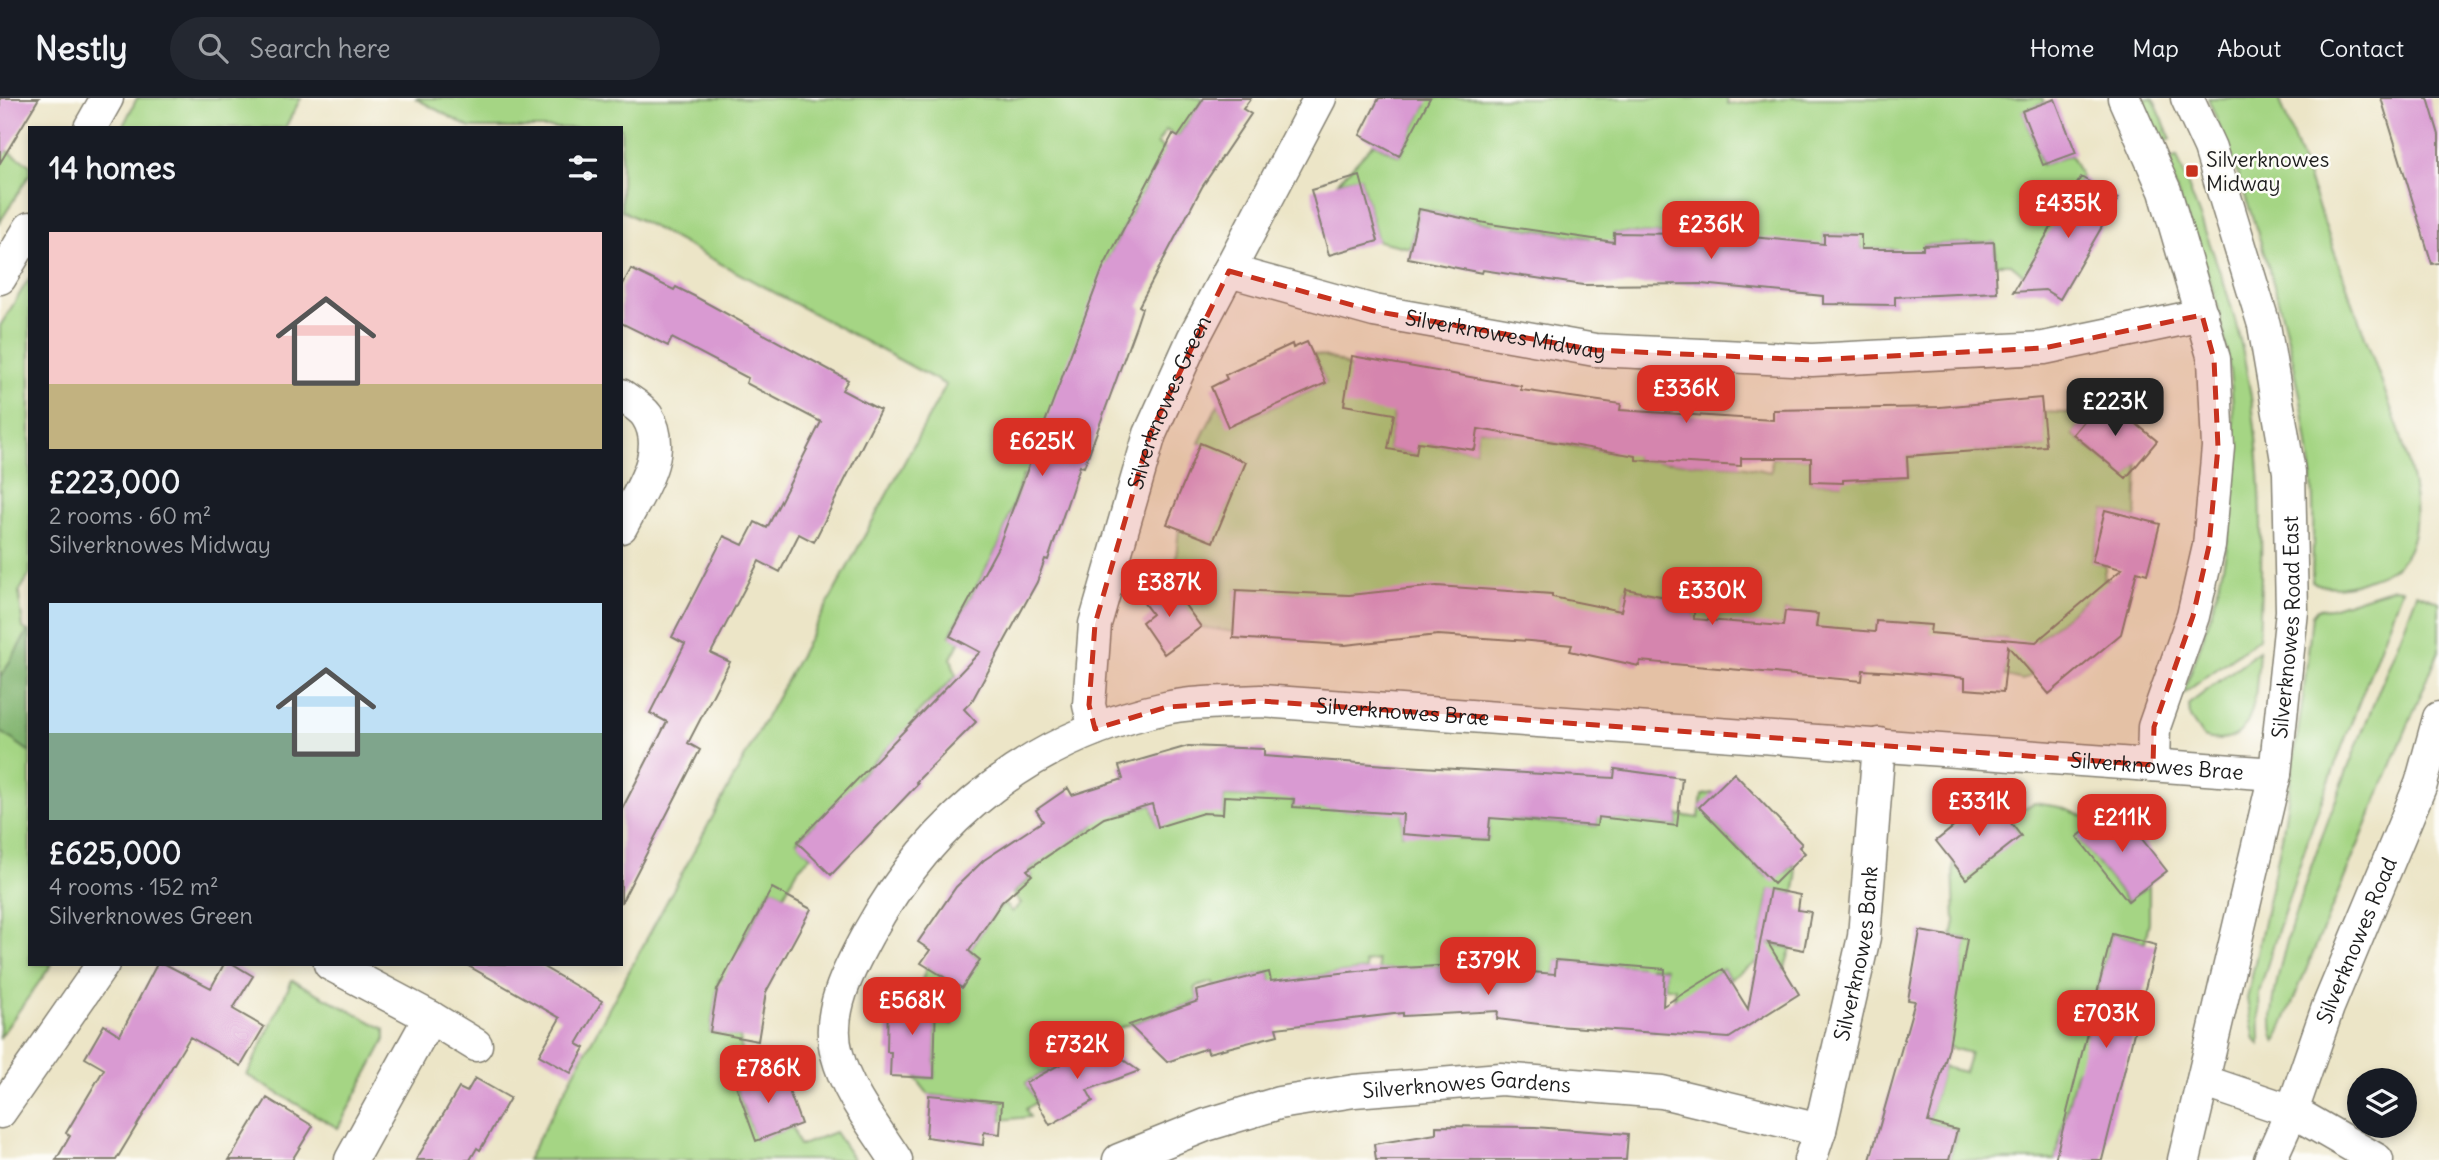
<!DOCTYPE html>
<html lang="en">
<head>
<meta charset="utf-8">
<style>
	body { margin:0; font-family:Delius,sans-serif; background:#242831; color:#f1f3f6; height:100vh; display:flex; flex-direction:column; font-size:26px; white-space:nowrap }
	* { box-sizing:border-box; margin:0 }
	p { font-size:23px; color:#9ea1a6 }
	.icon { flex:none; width:38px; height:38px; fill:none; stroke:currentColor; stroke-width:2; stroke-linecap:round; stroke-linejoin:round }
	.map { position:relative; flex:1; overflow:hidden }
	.drawer { position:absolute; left:28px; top:28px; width:595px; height:840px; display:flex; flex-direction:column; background:#171b24; border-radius:0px; box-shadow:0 4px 10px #0003 }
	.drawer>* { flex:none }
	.fabs { position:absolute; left:2347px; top:970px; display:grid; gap:14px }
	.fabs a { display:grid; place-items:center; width:70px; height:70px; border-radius:50%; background:#171b24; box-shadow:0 4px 10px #0003; font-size:35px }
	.price { position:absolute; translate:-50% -60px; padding:0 16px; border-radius:14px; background:#d93025; color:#fff; font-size:23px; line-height:46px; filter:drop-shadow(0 2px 4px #0008) }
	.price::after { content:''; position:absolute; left:50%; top:42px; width:21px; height:16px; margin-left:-10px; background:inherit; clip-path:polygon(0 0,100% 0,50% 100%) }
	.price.on { background:#222; color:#fff }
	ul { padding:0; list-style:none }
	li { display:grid; align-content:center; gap:14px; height:371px; padding:0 21px }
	li span { display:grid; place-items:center; height:217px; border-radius:0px; color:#555 }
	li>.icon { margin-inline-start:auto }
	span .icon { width:126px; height:126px; fill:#fffc; stroke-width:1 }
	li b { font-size:30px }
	h2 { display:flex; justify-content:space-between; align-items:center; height:84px; padding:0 21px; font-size:30px }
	header { display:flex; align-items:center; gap:42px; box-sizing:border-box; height:98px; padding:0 35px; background:#171b24; border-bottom:2px solid #363941 }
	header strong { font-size:33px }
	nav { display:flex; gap:38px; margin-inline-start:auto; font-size:24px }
	.search { width:490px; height:63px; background:#242831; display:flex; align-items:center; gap:18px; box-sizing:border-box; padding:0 24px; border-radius:38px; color:#9ea1a6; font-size:26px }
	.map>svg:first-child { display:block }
</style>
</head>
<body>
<header>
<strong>Nestly</strong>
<div class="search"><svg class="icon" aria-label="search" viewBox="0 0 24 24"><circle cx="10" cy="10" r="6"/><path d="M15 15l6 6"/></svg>Search here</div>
<nav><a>Home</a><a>Map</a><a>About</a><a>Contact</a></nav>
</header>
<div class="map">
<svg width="2439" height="1062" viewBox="0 0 2439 1062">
	<rect width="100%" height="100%" fill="#fdfcf7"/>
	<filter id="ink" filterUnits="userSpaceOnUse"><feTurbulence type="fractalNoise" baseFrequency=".0143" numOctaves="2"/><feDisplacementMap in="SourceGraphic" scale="14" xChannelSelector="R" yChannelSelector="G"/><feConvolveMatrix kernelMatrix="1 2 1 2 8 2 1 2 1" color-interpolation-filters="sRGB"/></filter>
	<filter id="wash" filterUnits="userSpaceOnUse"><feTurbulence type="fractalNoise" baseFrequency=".00686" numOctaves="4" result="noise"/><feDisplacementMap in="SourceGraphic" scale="28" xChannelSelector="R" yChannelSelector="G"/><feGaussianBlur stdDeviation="1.57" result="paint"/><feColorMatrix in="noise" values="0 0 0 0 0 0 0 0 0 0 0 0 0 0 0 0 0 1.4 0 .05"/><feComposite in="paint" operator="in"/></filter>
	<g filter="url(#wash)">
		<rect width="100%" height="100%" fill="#ece5c7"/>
		<path fill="#a5d584" stroke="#607850" stroke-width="2" d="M 137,0 L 301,0 L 285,30 L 122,30 Z
			M 415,0 L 1204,0 L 1178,39 L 1166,32 L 1157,46 L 1184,65 L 1158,65 L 1108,161 L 1035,381 L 1023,377 L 1000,445 L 950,537 L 960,543 L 951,560 L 956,578 L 916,617 L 927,629 L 899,639 L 857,680 L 871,694 L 836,705 L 797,743 L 811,758 L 798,771 L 784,797 L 771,790 L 740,848 L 746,886 L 719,881 L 710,934 L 740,939 L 743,963 L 751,982 L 736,988 L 756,1042 L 793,1029 L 799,1048 L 835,1034 L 854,1062 L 527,1062 L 946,287 L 621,112 L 621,30 L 470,30 Z
			M 1415,0 L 1727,0 L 1728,7 L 1786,0 L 2042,0 L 2044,5 L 2023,13 L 2042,67 L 2071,57 L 2081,79 L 2036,187 L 2011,166 L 1996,166 L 1994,144 L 1923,147 L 1924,179 L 1895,151 L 1861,151 L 1860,137 L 1824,136 L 1824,177 L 1707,153 L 1706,111 L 1682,111 L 1682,136 L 1614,135 L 1613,167 L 1589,140 L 1516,129 L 1486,158 L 1492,126 L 1419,111 L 1410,150 L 1378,143 L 1360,79 L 1338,84 L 1374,45 L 1399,58 L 1426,7 Z
			M 2139,0 L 2153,0 L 2171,41 L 2159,46 Z
			M 2208,0 L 2279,0 L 2400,335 C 2410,370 2428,431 2402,462 C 2394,472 2381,477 2369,481 C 2349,489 2332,492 2312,484 C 2313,443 2315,402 2310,362 C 2295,236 2255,117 2208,0 Z
			M 0,48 L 30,67 L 30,76 L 0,124 Z
			M 2177,58 C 2196,111 2219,164 2234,218 C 2263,323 2264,433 2259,540 L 2183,596 C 2200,549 2218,501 2226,453 C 2238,373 2238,282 2216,204 C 2203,157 2182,110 2166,64 Z
			M 30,179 L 30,476 L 19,494 L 23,530 L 30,534 L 30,866 L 52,866 L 0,939 L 0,228 Z
			M 1313,256 C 1354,261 1368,286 1394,316 L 1388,351 L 1415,356 L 1422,320 L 1432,322 L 1429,346 L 1475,352 L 1478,331 L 1514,337 L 1548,319 L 1545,344 L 1613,354 L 1637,338 L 1636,362 L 1741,368 L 1771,374 L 1772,360 L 1811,360 L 1811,384 L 1842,385 L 1842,328 L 1862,381 L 1908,379 L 1907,358 L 1942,356 L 1940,319 L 1972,318 L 1976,355 L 2045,348 L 2043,314 L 2090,316 L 2073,337 L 2126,379 L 2138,365 L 2136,420 L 2105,412 L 2092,463 L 2106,467 L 2103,480 L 2128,487 L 2086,501 L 2033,546 L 2023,565 L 2033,577 L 2023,582 L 2005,578 L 2007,541 L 1953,537 L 1951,565 L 1928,565 L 1930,527 L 1877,523 L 1874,554 L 1816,529 L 1817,516 L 1785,513 L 1782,544 L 1694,522 L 1694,512 L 1670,510 L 1669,500 L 1626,491 L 1621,513 L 1236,492 L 1234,534 L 1201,529 L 1169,486 L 1153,497 L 1176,459 L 1179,430 L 1213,444 L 1245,365 L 1199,345 L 1218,306 L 1226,321 L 1244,322 L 1326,285 Z
			M 2393,490 L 2402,491 L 2314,723 L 2274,845 L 2259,895 L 2260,947 L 2255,942 L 2247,901 L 2282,740 L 2303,600 L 2312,517 L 2317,511 L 2331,510 Z
			M 2417,495 L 2439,504 L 2439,553 L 2276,944 C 2246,892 2393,566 2417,495 Z
			M 2259,553 C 2256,588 2258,657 2203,639 L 2190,620 L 2189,606 Z
			M 1295,676 L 1293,708 L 1377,714 L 1379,683 L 1403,715 L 1402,736 L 1456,720 L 1456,740 L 1488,742 L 1490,708 L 1511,722 L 1597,728 L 1599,710 L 1609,720 L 1677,728 L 1678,717 L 1699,720 L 1702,697 L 1713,695 L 1729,711 L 1715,725 L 1767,779 L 1785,775 L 1794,766 L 1797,780 L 1794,796 L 1770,792 L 1760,844 L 1791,850 L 1784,872 L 1759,863 L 1730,881 L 1723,871 L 1674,904 L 1675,890 L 1664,889 L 1665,870 L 1650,869 L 1649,886 L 1641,869 L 1596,865 L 1595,879 L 1583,881 L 1584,864 L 1557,862 L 1555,876 L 1473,889 L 1472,866 L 1379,872 L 1377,862 L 1365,864 L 1366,872 L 1298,880 L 1274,894 L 1269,874 L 1233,883 L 1217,900 L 1213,884 L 1195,889 L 1198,903 L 1093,939 L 1101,964 L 1079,977 L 1069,961 L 1026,985 L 1037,1004 L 1026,1011 L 1030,1019 L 1001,1022 L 1002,1004 L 929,997 L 915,979 L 934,980 L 935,925 L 953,926 L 954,903 L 915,901 L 927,868 L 948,883 L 958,868 L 970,876 L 980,862 L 969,853 L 994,815 L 1004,806 L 1012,814 L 1021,805 L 1013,796 L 1032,778 L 1028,773 L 1047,756 L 1093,728 L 1112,698 L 1118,716 L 1152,706 L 1158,728 L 1163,679 L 1223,716 L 1224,698 L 1262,700 Z
			M 2034,705 L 2060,709 L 2097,723 L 2078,739 L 2127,803 L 2149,787 L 2149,824 L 2145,844 L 2112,836 L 2086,937 L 2115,945 L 2107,978 L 2077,971 L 2055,1062 L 1949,1062 L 1957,1032 L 1928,1024 L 1943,969 L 1964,974 L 1970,955 L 1948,949 L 1967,841 L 1952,838 L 1955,824 L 1953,764 L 1966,780 L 2020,737 L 2007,719 Z
			M 292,882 L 385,931 L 385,942 L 338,1030 L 247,977 Z"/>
		<path fill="#84b672" stroke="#506947" stroke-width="2" d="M 28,533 L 30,534 L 30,654 L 0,633 L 0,580 Z"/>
		<g id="blocks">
			<path fill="#d99ad2" d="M 0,0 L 39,0 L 0,65 Z
				M 1204,0 L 1251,0 L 1243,11 L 1251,16 L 1202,89 L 1139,208 L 1142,210 L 1136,228 L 1084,369 L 1080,368 L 1048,462 L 1045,461 L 1037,484 L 972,603 L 964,611 L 976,624 L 916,684 L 918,686 L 831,777 L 797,744 L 980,554 L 950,538 L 999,447 L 1103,170 L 1173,36 L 1178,39 Z
				M 1379,0 L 1430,0 L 1399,58 L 1360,37 Z
				M 2381,0 L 2428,0 L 2439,37 L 2439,165 L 2432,166 Z
				M 2055,1 L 2076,55 L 2043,67 L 2022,13 Z
				M 1360,78 L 1378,143 L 1329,157 L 1311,92 Z
				M 2081,79 L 2118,101 L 2082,163 L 2060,201 L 2045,192 L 2013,194 Z
				M 1419,111 L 1490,126 L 1614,144 L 1614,135 L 1682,136 L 1682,132 L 1824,146 L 1824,136 L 1861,137 L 1861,151 L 1923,151 L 1923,147 L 1994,144 L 1997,194 L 1895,199 L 1895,207 L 1823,206 L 1823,198 L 1701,186 L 1583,187 L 1483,172 L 1482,175 L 1408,160 Z
				M 631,171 L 674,192 L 676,189 L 694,198 L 848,282 L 842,292 L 880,312 L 814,444 L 799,436 L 780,474 L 759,463 L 711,555 L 730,564 L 688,645 L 700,652 L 621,805 L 621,713 L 667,624 L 650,615 L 685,546 L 672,539 L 724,438 L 743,447 L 755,424 L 767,430 L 821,324 L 746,285 L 748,280 L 672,240 L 668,248 L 621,225 L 621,190 Z
				M 1307,244 L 1326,285 L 1228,329 L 1211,289 L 1227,281 L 1225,277 L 1292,246 L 1293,250 Z
				M 1352,258 L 1521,288 L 1521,292 L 1621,306 L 1620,312 L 1723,319 L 1773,322 L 1773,312 L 1940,309 L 2041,300 L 2046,348 L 1907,358 L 1908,379 L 1843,382 L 1843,385 L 1811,384 L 1811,360 L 1741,360 L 1741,368 L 1636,362 L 1636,358 L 1478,331 L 1475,352 L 1418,344 L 1416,356 L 1388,351 L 1394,316 L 1344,307 Z
				M 2104,299 L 2157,343 L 2126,380 L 2073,336 Z
				M 1200,345 L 1246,364 L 1213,444 L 1167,426 Z
				M 2105,412 L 2160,426 L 2147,476 L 2137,473 L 2121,536 L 2049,596 L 2008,548 L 2003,594 L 1965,591 L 1965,580 L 1898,574 L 1863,572 L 1862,583 L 1640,563 L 1639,568 L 1570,553 L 1572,547 L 1530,543 L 1438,537 L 1345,547 L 1233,540 L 1236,492 L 1349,497 L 1437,488 L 1552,496 L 1552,499 L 1621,513 L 1626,491 L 1670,500 L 1668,510 L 1694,512 L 1694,521 L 1783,528 L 1785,513 L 1818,516 L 1816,529 L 1875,534 L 1876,523 L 1931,527 L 1930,535 L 2036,544 L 2122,471 L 2092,464 Z
				M 1169,485 L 1201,529 L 1164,556 L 1142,524 L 1152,516 L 1143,504 Z
				M 1188,648 L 1264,651 L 1264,658 L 1387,667 L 1614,680 L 1615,671 L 1682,680 L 1677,728 L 1598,719 L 1597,728 L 1490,720 L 1488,742 L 1455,740 L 1402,736 L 1403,716 L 1293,709 L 1294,701 L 1224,698 L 1223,716 L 1203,715 L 1158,729 L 1152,706 L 1104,720 L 1027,772 L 1032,777 L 1002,804 L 969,853 L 980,862 L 962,890 L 921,865 L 930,852 L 918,844 L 956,789 L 984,762 L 1043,723 L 1036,712 L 1068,690 L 1072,697 L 1123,681 L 1119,668 Z
				M 1734,675 L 1802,746 L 1799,749 L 1805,755 L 1774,786 L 1699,709 Z
				M 1991,699 L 2021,738 L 1966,781 L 1936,743 Z
				M 2116,708 L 2167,773 L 2128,803 L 2077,739 Z
				M 772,790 L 811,811 L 766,894 L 758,943 L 710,934 L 717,892 Z
				M 1770,791 L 1800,797 L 1798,812 L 1811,814 L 1804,852 L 1768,845 L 1799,896 L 1729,940 L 1556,928 L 1497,921 L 1498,913 L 1403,918 L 1403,915 L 1276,930 L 1278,937 L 1208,955 L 1207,950 L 1167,964 L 1129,927 L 1198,903 L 1196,893 L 1269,874 L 1271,883 L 1367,872 L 1472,866 L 1472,869 L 1555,876 L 1556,862 L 1665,871 L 1663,908 L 1723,871 L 1748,911 Z
				M 1920,833 L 1967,841 L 1949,949 L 1928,1024 L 1957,1032 L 1949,1062 L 1870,1062 L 1915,903 L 1908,902 Z
				M 2112,836 L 2156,847 L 2102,1062 L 2055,1062 Z
				M 157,866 L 165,866 L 211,890 L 224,866 L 233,866 L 253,878 L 233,911 L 264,929 L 241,968 L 190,939 L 116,1062 L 56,1062 L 70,1038 L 66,1035 L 104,971 L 85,960 L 104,927 L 120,937 Z
				M 465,866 L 538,866 L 602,903 L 577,946 L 585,950 L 571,975 L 539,957 L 560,920 Z
				M 888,900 L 936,902 L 934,980 L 890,978 L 891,954 L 887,954 Z
				M 1099,945 L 1139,973 L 1087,992 L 1093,1003 L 1050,1027 L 1026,985 Z
				M 781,971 L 801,1026 L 756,1043 L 736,987 Z
				M 475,980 L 510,1000 L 480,1052 L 477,1050 L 470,1062 L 416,1062 L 459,990 L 467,994 Z
				M 929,997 L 1002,1004 L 1000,1036 L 984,1034 L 983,1047 L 926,1039 Z
				M 267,1000 L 313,1028 L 292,1062 L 229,1062 Z
				M 1436,1028 L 1535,1029 L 1628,1036 L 1626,1062 L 1376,1062 L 1374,1046 L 1436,1036 Z"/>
		</g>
	</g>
	<g filter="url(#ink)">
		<use href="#blocks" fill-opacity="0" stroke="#848072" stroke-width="2"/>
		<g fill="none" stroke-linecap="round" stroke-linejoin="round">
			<defs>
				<g id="minor">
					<path d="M 2124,0 L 2165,93 L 2214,261 L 2218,349 L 2209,448 L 2193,518 L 2154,629 L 2153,667"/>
					<path d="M 90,30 L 107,0"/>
					<path id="s1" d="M 1229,173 L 1374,213 L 1595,252 L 1812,262 L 2044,250 L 2202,217"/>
					<path d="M 0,180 L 30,130"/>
					<path d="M 621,297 C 629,303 641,309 647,318 C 670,354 638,396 621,429"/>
					<path id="s2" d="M 1095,631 L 1089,607 L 1095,526 L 1150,336 L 1193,241 L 1320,0"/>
					<path d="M 330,866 L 430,919 L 351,1062"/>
					<path d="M 430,919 L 476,947"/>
					<path d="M 2203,983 L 2292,1013 L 2377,1062"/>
					<path d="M 0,1014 L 103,866"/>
					<path id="s3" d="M 896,1062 C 875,1029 847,995 837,956 C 825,915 849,871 868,836 C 932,719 1034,638 1166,610 C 1196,603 1230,605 1261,603 L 2275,676"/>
					<path id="s4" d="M 1119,1062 L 1206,1027 L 1279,1005 L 1354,993 L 1501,981 L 1662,994 L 1820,1032"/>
					<path id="s5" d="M 1810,1062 L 1820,1032 L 1864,839 L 1879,646"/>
					<path id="s6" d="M 2184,1062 L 2275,676 L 2292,513 L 2289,374 L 2264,227 L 2210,50 L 2187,0"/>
					<path id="s7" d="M 2270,1062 L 2292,1013 L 2328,909 L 2421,686 L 2439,620"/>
				</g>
			</defs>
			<use href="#minor" stroke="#848072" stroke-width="35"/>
			<use href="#minor" stroke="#fff" stroke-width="32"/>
		</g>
	</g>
	<path fill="#c8321e" fill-opacity="0.2" stroke="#c8321e" stroke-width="5" stroke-dasharray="14 9" stroke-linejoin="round" d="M 1229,173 L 1374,213 L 1595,252 L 1812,262 L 2044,250 L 2202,217 L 2214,261 L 2218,349 L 2209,448 L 2193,518 L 2154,629 L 2153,667 L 1261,603 L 1167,609 L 1095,631 L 1089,607 L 1095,526 L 1150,336 Z"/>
	<rect fill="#c8321e" stroke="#fdfcf7" stroke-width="2.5" x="2185" y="66" width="14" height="14" rx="3.5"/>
	<g text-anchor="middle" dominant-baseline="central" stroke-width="5" stroke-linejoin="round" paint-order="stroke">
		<g font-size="21" fill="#1c1c1c" stroke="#fdfcf7" text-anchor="start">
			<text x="2206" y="61">Silverknowes<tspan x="2206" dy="24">Midway</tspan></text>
		</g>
		<g font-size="21" fill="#1c1c1c" stroke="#fdfcf7">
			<text stroke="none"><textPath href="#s1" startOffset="284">Silverknowes Midway</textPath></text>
			<text stroke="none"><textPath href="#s2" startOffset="340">Silverknowes Green</textPath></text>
			<text stroke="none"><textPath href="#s6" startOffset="544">Silverknowes Road East</textPath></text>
			<text stroke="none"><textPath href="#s3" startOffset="873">Silverknowes Brae</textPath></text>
			<text stroke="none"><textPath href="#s3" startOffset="1629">Silverknowes Brae</textPath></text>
			<text stroke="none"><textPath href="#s7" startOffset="236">Silverknowes Road</textPath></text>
			<text stroke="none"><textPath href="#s5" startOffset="212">Silverknowes Bank</textPath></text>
			<text stroke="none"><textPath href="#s4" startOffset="359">Silverknowes Gardens</textPath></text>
		</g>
	</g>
</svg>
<div class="fabs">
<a><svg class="icon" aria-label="layers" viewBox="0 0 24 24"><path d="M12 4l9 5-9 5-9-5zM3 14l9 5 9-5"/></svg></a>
</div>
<b class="price" style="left:2068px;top:142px">£435K</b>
<b class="price" style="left:1711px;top:163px">£236K</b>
<b class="price" style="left:1686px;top:327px">£336K</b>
<b class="price on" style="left:2115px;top:340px">£223K</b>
<b class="price" style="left:1042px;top:380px">£625K</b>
<b class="price" style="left:1169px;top:521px">£387K</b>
<b class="price" style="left:1712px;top:529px">£330K</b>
<b class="price" style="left:1979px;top:740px">£331K</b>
<b class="price" style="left:2122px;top:756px">£211K</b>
<b class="price" style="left:1488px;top:899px">£379K</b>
<b class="price" style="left:912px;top:939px">£568K</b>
<b class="price" style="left:2106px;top:952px">£703K</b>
<b class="price" style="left:1077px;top:983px">£732K</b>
<b class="price" style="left:768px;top:1007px">£786K</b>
<section class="drawer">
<h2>14 homes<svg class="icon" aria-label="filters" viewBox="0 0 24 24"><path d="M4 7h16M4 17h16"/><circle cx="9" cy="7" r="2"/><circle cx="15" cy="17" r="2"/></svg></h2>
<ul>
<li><span style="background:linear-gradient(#f6c9c9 70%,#c2b280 0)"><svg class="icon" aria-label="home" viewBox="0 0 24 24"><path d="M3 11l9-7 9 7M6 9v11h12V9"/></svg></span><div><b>£223,000</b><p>2 rooms · 60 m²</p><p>Silverknowes Midway</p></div></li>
<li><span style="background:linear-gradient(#bfe0f5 60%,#7fa58c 0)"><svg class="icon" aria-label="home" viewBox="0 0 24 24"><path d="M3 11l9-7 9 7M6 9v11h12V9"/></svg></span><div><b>£625,000</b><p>4 rooms · 152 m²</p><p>Silverknowes Green</p></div></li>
</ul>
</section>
</div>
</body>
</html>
